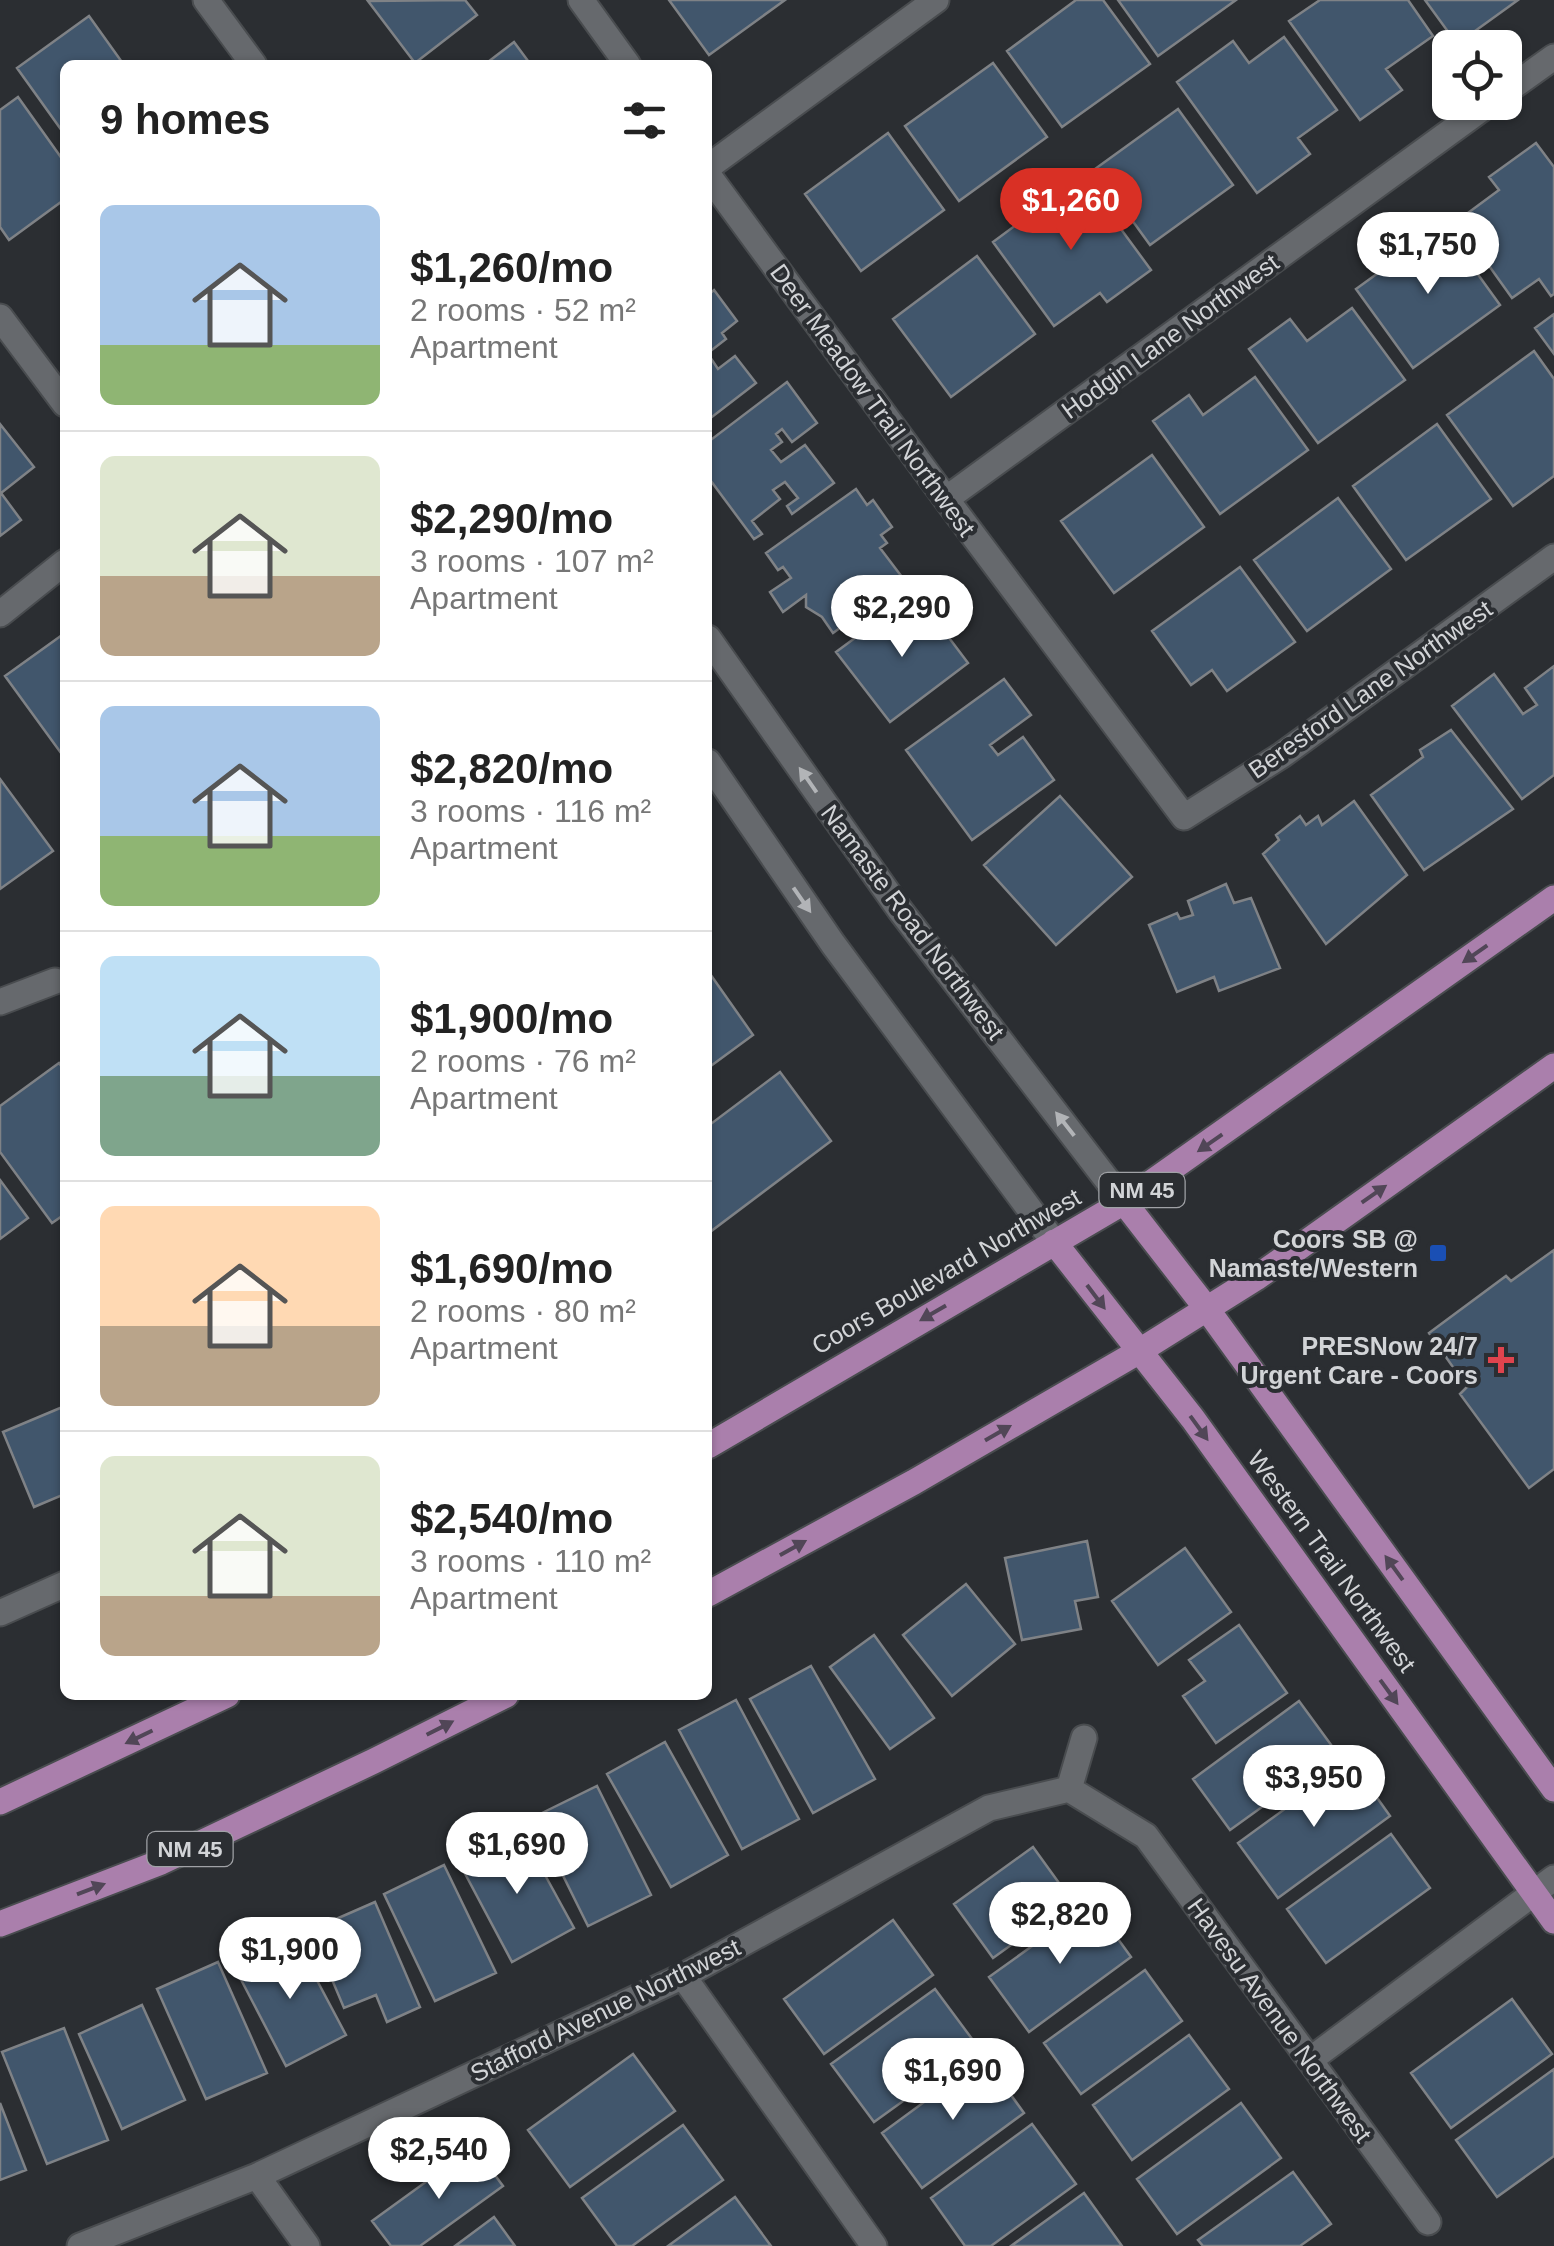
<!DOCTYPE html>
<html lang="en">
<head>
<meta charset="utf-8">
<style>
	body { margin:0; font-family:Helvetica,sans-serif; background:#f6f6f6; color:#222; height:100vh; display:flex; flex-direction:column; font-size:38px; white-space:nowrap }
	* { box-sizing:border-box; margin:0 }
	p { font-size:32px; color:#767676 }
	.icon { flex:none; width:55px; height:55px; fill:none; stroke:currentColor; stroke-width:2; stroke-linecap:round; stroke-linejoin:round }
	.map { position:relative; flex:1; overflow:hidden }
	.sheet { position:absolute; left:60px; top:60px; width:652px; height:1640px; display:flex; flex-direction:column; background:#fff; border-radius:15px; box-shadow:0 2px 8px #0004 }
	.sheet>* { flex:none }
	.tools { position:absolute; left:1432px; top:30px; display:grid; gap:20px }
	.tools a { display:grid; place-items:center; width:90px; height:90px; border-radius:15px; background:#fff; box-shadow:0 2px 8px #0004; font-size:50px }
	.price { position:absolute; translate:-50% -85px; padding:0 22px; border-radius:35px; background:#fff; color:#222; font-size:32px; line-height:65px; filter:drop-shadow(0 2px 5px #0008) }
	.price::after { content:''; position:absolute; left:50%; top:60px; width:30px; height:22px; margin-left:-15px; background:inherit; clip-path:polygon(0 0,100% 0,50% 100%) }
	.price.active { background:#d93025; color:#fff }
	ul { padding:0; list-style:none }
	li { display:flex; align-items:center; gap:30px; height:250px; padding:0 40px }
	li+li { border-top:2px solid #e0e0e0 }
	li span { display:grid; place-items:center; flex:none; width:280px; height:200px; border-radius:15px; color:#555 }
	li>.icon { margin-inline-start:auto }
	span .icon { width:120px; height:120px; fill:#fffc; stroke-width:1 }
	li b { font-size:42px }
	h2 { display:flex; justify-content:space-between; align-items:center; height:120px; padding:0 40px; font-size:42px }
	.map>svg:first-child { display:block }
</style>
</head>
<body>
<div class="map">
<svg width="1554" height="2246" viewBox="0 0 1554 2246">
	<rect width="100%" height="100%" fill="#2b2e32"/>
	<path fill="#41566c" stroke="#7f8286" stroke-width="2.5" d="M 465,0 L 477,15 L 415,63 L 368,1 Z
		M 669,0 L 785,0 L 709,55 Z
		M 1076,0 L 1103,0 L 1150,64 L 1062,127 L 1007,51 Z
		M 1118,0 L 1236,0 L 1158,56 Z
		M 1320,0 L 1408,0 L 1433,36 L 1386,69 L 1402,90 L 1360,120 L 1289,21 Z
		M 1425,0 L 1518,0 L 1457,44 Z
		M 89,16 L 124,65 L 65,65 L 65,135 L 17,68 Z
		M 1284,37 L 1337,110 L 1298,138 L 1310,154 L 1257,193 L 1177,82 L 1233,41 L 1249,63 Z
		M 514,42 L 531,65 L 484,65 Z
		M 993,63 L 1047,137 L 959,201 L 905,126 Z
		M 18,97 L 65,163 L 65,199 L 9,240 L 0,227 L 0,110 Z
		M 1178,109 L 1233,185 L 1150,245 L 1095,169 Z
		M 888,133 L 944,210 L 861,271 L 805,194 Z
		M 1536,143 L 1554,167 L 1554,294 L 1551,296 L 1539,279 L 1512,298 L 1457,221 L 1499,190 L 1489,177 Z
		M 1082,176 L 1151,270 L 1107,302 L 1100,293 L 1054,326 L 993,242 Z
		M 1443,226 L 1500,305 L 1413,368 L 1356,289 Z
		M 977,256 L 1035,334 L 951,397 L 893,319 Z
		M 714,290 L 737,321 L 722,333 L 726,339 L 708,353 L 708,295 Z
		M 1352,308 L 1405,380 L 1318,443 L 1249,349 L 1290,319 L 1307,341 Z
		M 1554,314 L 1554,354 L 1535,328 Z
		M 1534,351 L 1554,379 L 1554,476 L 1513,506 L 1447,415 Z
		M 708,354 L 718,369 L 735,356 L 756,383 L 708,420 Z
		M 1255,377 L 1308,450 L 1220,514 L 1153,421 L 1189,395 L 1203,415 Z
		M 787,382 L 817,423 L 792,442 L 782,429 L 776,434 L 782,442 L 771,450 L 781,462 L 805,445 L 834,483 L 792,514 L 787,506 L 798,498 L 785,482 L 773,490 L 780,499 L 752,521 L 762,534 L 754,539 L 708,477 L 708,442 Z
		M 0,424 L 34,467 L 1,493 L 21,520 L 0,536 Z
		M 1437,424 L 1491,499 L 1406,560 L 1353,486 Z
		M 1152,455 L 1204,527 L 1114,593 L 1061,521 Z
		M 856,489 L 867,505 L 873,500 L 892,527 L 881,535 L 887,543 L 880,548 L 905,581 L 833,633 L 822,617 L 806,607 L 806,595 L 783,612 L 770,592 L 791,578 L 783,567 L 778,570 L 766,553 Z
		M 1338,498 L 1391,569 L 1307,631 L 1254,560 Z
		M 1240,567 L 1295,642 L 1227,691 L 1212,670 L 1191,685 L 1152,631 Z
		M 922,602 L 968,663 L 890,722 L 836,652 L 890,612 L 897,622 Z
		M 65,633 L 65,750 L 61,753 L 5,676 Z
		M 1554,666 L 1554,775 L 1522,799 L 1452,706 L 1494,674 L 1523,714 L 1537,705 L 1525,688 Z
		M 1004,679 L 1031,715 L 990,745 L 998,755 L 1023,737 L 1054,780 L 972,840 L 906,750 Z
		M 1451,730 L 1513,809 L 1424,870 L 1371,795 L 1423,757 L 1420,750 Z
		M 0,779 L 53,851 L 0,889 Z
		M 1060,796 L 1132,877 L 1056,945 L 984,865 Z
		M 1354,801 L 1407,875 L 1326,944 L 1263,854 L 1279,840 L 1276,835 L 1300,816 L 1306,825 L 1318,816 L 1322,825 Z
		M 1226,884 L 1234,903 L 1251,898 L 1280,968 L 1219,991 L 1214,977 L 1177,992 L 1149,925 L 1177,913 L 1180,919 L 1193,915 L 1188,901 Z
		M 708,971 L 753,1035 L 708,1068 Z
		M 59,1063 L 65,1071 L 65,1214 L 52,1223 L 0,1152 L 0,1106 Z
		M 780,1072 L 831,1141 L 710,1232 L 708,1228 L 708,1126 Z
		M 0,1180 L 28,1218 L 0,1239 Z
		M 1554,1250 L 1554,1469 L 1529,1488 L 1460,1394 L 1467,1387 L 1429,1333 L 1506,1276 L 1511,1281 Z
		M 65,1406 L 65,1494 L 34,1507 L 3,1432 Z
		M 1087,1541 L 1098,1597 L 1075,1601 L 1081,1629 L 1022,1640 L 1005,1558 Z
		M 1185,1548 L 1231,1612 L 1158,1665 L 1112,1601 Z
		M 966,1584 L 1015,1644 L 952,1696 L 903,1635 Z
		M 1239,1625 L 1287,1693 L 1216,1743 L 1183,1696 L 1205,1681 L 1189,1660 Z
		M 874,1635 L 934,1718 L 890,1749 L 830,1667 Z
		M 811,1666 L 875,1779 L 813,1813 L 750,1699 Z
		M 736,1700 L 799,1819 L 742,1849 L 679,1730 Z
		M 1299,1701 L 1337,1753 L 1230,1830 L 1193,1779 Z
		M 665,1742 L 728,1855 L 671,1887 L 607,1774 Z
		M 1351,1761 L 1390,1816 L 1278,1898 L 1238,1843 Z
		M 597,1786 L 651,1895 L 588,1926 L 534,1817 Z
		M 522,1833 L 574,1928 L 512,1962 L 461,1866 Z
		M 1391,1834 L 1430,1888 L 1326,1963 L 1287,1909 Z
		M 1033,1847 L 1072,1901 L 993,1958 L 954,1904 Z
		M 444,1865 L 496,1973 L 435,2001 L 384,1894 Z
		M 375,1902 L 420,2007 L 387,2022 L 376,1995 L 344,2008 L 311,1930 Z
		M 1092,1903 L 1131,1957 L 1029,2032 L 989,1977 Z
		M 893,1920 L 933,1975 L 824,2054 L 784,1999 Z
		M 294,1937 L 346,2035 L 286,2066 L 235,1968 Z
		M 218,1962 L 267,2073 L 206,2099 L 157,1989 Z
		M 1145,1970 L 1182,2021 L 1081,2094 L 1044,2043 Z
		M 935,1989 L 978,2047 L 874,2122 L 831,2064 Z
		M 1512,1999 L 1552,2054 L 1451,2128 L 1411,2073 Z
		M 142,2005 L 185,2100 L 122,2129 L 79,2034 Z
		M 64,2028 L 108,2140 L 47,2164 L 2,2052 Z
		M 1189,2035 L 1229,2089 L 1132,2160 L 1093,2105 Z
		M 633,2054 L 675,2111 L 570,2187 L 528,2130 Z
		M 984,2058 L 1024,2113 L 922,2188 L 882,2133 Z
		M 1554,2069 L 1554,2156 L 1497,2197 L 1456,2140 Z
		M 0,2103 L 26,2170 L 0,2180 Z
		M 1241,2103 L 1281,2158 L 1177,2234 L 1137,2179 Z
		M 1032,2124 L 1076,2184 L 991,2246 L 965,2246 L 931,2198 Z
		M 683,2125 L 723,2180 L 632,2246 L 617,2246 L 582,2198 Z
		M 474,2147 L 503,2186 L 420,2246 L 391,2246 L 372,2221 Z
		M 1293,2172 L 1331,2224 L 1300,2246 L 1203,2246 L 1198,2240 Z
		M 1084,2193 L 1122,2246 L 1011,2246 Z
		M 735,2197 L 771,2246 L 668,2246 Z
		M 494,2217 L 515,2246 L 455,2246 Z"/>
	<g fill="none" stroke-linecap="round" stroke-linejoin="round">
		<defs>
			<path id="minor" d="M 206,0 L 254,65
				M 581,0 L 628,65
				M 1505,92 L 1554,57
				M 708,167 L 936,0
				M 708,175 L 946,499 L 1184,817 L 1282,755 L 1554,557
				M 0,317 L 65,404
				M 946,499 L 1491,102
				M 0,614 L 65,562
				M 708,638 L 900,910 L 1124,1202
				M 708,762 L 833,944 L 1054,1242
				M 0,1002 L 55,981
				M 0,1613 L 65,1584
				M 1084,1738 L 1069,1789 L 1146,1836 L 1428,2222
				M 683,1976 L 874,2246
				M 1310,2060 L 1554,1878
				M 257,2176 L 307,2246
				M 80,2246 L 257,2176 L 683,1976 L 989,1808 L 1069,1789"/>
			<path id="major" d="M 1124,1202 L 1207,1309 L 1554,1789
				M 1054,1242 L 1193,1419 L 1554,1921
				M 708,1446 L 1124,1202 L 1554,898
				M 708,1594 L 914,1482 L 1138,1352 L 1256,1278 L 1554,1066
				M 0,1802 L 227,1695
				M 0,1924 L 161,1862 L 374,1761 L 506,1695"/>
		</defs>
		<use href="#minor" stroke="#494c4f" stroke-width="29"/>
		<use href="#major" stroke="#494c4f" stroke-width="29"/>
		<use href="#minor" stroke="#66696d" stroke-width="25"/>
		<use href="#major" stroke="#aa7fac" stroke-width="25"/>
	</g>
	<defs><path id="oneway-solid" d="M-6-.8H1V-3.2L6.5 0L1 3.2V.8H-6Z" transform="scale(2.5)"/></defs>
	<g fill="#b2b4b7">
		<use href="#oneway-solid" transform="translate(808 780) rotate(-125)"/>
		<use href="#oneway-solid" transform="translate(802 900) rotate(55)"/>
		<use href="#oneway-solid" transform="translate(1065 1124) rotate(-128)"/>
	</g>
	<g fill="#514657">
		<use href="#oneway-solid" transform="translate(1475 954) rotate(145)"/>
		<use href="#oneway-solid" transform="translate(1210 1143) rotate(145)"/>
		<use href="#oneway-solid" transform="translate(1374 1194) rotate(-35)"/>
		<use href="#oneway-solid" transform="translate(1096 1297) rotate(53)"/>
		<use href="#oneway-solid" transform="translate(933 1313) rotate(150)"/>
		<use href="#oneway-solid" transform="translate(1199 1428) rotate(54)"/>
		<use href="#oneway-solid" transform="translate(998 1433) rotate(-30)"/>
		<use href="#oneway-solid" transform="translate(793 1548) rotate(-29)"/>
		<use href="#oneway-solid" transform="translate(1394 1568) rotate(-126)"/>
		<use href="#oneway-solid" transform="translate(1389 1692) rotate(54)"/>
		<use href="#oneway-solid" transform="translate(440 1728) rotate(-27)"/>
		<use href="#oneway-solid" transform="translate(139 1737) rotate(154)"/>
		<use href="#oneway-solid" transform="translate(91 1889) rotate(-21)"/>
	</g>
	<rect fill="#1a4fb4" stroke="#2b2e32" stroke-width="4" x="1428" y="1243" width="20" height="20" rx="5"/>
	<path fill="#e0444e" stroke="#2b2e32" stroke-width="4" d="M1496 1345h10v10h10v10h-10v10h-10v-10h-10v-10h10z"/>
	<g text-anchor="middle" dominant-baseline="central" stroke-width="8" stroke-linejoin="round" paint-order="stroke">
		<g fill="#2b2e32" stroke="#a0a2a6" stroke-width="2.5">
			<rect x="1099.5" y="1173" width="85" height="34" rx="8"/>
			<rect x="147.5" y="1832" width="85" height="34" rx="8"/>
		</g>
		<g font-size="22" font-weight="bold" fill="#d2d4d7">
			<text x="1142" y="1190">NM 45</text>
			<text x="190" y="1849">NM 45</text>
		</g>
		<g font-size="25" fill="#d2d4d7" stroke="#2b2e32">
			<text transform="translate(1170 336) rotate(-36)">Hodgin Lane Northwest</text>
			<text transform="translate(873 400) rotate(54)">Deer Meadow Trail Northwest</text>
			<text transform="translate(1370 689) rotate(-35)">Beresford Lane Northwest</text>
			<text transform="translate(913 922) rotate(53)">Namaste Road Northwest</text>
			<text transform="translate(946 1271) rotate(-30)">Coors Boulevard Northwest</text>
			<text transform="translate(1332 1561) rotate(54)">Western Trail Northwest</text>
			<text transform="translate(605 2010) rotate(-26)">Stafford Avenue Northwest</text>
			<text transform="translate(1280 2020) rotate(54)">Havesu Avenue Northwest</text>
		</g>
		<g font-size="25" font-weight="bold" fill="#d2d4d7" stroke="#2b2e32" text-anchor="end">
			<text x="1418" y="1239">Coors SB @<tspan x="1418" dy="29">Namaste/Western</tspan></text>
			<text x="1478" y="1346">PRESNow 24/7<tspan x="1478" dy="29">Urgent Care - Coors</tspan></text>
		</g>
	</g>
</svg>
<div class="tools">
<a><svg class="icon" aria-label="locate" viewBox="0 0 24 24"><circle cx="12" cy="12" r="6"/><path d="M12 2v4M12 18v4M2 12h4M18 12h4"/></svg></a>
</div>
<b class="price active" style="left:1071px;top:253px">$1,260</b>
<b class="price" style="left:1428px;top:297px">$1,750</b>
<b class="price" style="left:902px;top:660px">$2,290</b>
<b class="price" style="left:1314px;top:1830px">$3,950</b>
<b class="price" style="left:517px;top:1897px">$1,690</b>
<b class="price" style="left:1060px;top:1967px">$2,820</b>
<b class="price" style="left:290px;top:2002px">$1,900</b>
<b class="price" style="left:953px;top:2123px">$1,690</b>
<b class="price" style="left:439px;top:2202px">$2,540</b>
<section class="sheet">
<h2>9 homes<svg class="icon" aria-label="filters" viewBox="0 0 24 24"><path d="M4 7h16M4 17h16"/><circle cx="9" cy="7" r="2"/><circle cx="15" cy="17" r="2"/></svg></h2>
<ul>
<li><span style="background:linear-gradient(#a9c7e8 70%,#8fb573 0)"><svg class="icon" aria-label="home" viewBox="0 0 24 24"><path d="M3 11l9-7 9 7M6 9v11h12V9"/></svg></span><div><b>$1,260/mo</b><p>2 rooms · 52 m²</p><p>Apartment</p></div></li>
<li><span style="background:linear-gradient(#dfe7d0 60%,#b9a48a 0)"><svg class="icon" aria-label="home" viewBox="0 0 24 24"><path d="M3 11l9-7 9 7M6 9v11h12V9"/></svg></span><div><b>$2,290/mo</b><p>3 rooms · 107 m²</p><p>Apartment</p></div></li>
<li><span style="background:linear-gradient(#a9c7e8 65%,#8fb573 0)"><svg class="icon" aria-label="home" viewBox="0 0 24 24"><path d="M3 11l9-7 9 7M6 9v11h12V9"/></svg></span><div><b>$2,820/mo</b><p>3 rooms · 116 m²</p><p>Apartment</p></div></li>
<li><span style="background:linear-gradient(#bfe0f5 60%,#7fa58c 0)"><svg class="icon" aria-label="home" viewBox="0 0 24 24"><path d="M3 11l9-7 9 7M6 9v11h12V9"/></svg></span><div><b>$1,900/mo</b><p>2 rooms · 76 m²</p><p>Apartment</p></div></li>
<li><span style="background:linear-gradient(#ffd9b3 60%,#b9a48a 0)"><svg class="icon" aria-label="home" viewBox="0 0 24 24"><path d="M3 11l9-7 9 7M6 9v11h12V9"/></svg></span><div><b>$1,690/mo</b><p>2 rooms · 80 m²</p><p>Apartment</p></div></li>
<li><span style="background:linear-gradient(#dfe7d0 70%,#b9a48a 0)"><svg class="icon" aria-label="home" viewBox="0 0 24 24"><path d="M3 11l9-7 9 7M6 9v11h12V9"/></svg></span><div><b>$2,540/mo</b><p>3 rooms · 110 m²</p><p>Apartment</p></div></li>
</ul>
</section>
</div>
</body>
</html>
